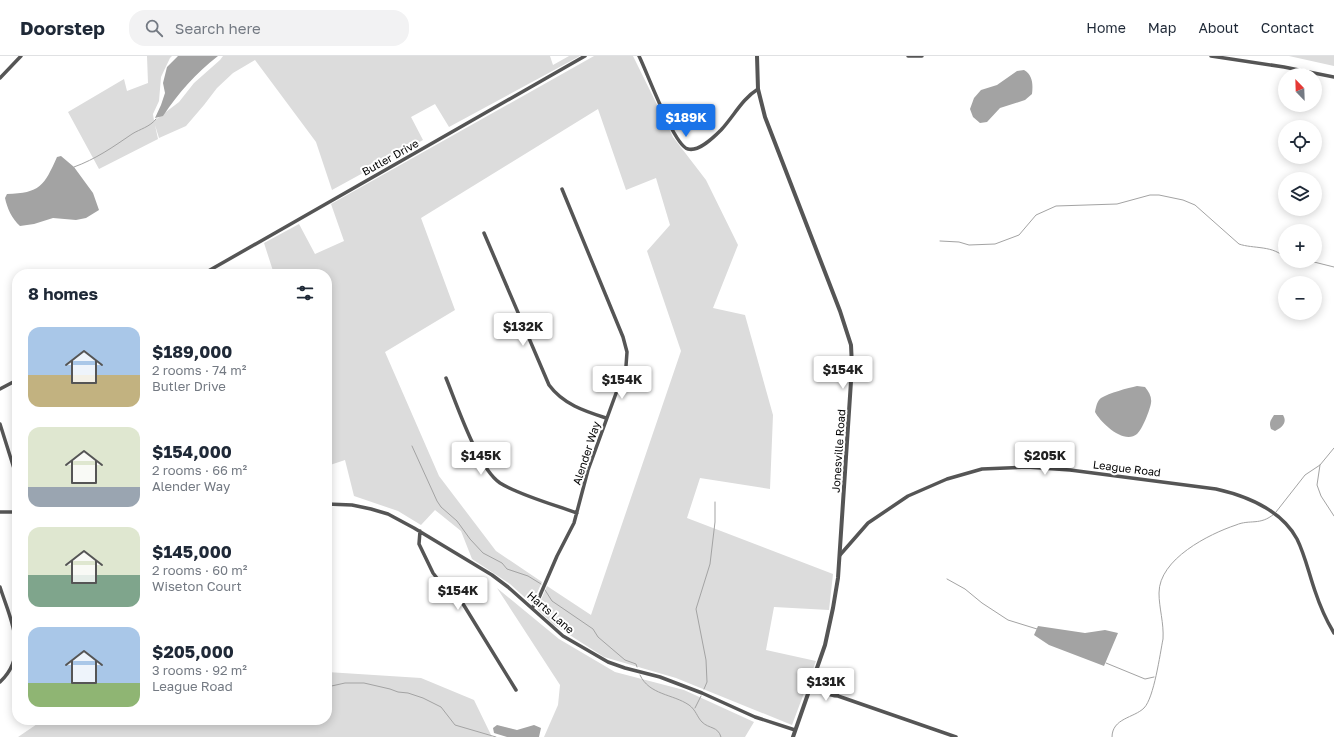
<!DOCTYPE html>
<html lang="en">
<head>
<meta charset="utf-8">
<style>
	body { margin:0; font-family:"Golos Text",sans-serif; background:#f2f2f3; color:#1f2937; height:100vh; display:flex; flex-direction:column; font-size:15px; white-space:nowrap }
	* { box-sizing:border-box; margin:0 }
	p { font-size:13px; color:#747a83 }
	.icon { flex:none; width:22px; height:22px; fill:none; stroke:currentColor; stroke-width:2; stroke-linecap:round; stroke-linejoin:round }
	.map { position:relative; flex:1; overflow:hidden }
	.side { position:absolute; left:12px; top:213px; width:320px; height:456px; display:flex; flex-direction:column; background:#fff; border-radius:16px; box-shadow:0 2px 10px #0003 }
	.side>* { flex:none }
	.needle { width:26px; rotate:337deg }
	.tools { position:absolute; left:1278px; top:12px; display:grid; gap:8px }
	.tools a { display:grid; place-items:center; width:44px; height:44px; border-radius:50%; background:#fff; box-shadow:0 2px 10px #0003; font-size:20px }
	.price { position:absolute; translate:-50% -34px; padding:0 9px; border-radius:4px; background:#fff; color:#222; font-size:13px; line-height:26px; filter:drop-shadow(0 1px 2px #0008) }
	.price::after { content:''; position:absolute; left:50%; top:24px; width:12px; height:9px; margin-left:-6px; background:inherit; clip-path:polygon(0 0,100% 0,50% 100%) }
	.price.selected { background:#1a73e8; color:#fff }
	ul { padding:0; list-style:none }
	li { display:flex; align-items:center; gap:12px; height:100px; padding:0 16px }
	li span { display:grid; place-items:center; flex:none; width:112px; height:80px; border-radius:12px; color:#555 }
	li>.icon { margin-inline-start:auto }
	span .icon { width:48px; height:48px; fill:#fffc; stroke-width:1 }
	li b { font-size:17px }
	h2 { display:flex; justify-content:space-between; align-items:center; height:48px; padding:0 16px; font-size:17px }
	header { display:flex; align-items:center; gap:24px; box-sizing:border-box; height:56px; padding:0 20px; background:#fff; border-bottom:1px solid #e0e1e3 }
	header strong { font-size:19px }
	nav { display:flex; gap:22px; margin-inline-start:auto; font-size:14px }
	.search { width:280px; height:36px; background:#f2f2f3; display:flex; align-items:center; gap:10px; box-sizing:border-box; padding:0 14px; border-radius:16px; color:#747a83; font-size:15px }
	.map>svg:first-child { display:block }
</style>
</head>
<body>
<header>
<strong>Doorstep</strong>
<div class="search"><svg class="icon" aria-label="search" viewBox="0 0 24 24"><circle cx="10" cy="10" r="6"/><path d="M15 15l6 6"/></svg>Search here</div>
<nav><a>Home</a><a>Map</a><a>About</a><a>Contact</a></nav>
</header>
<div class="map">
<svg width="1334" height="681" viewBox="0 0 1334 681">
	<rect width="100%" height="100%" fill="#fff"/>
	<path fill="#dcdcdc" d="M 147,0 L 172,0 L 170,2 L 161,21 L 159,45 L 153,58 L 154,65 L 179,46 L 194,27 L 220,4 L 223,0 L 550,0 L 553,9 L 569,0 L 580,0 L 449,71 L 435,48 L 411,61 L 423,84 L 332,134 L 316,86 L 255,4 L 233,17 L 217,32 L 204,49 L 186,70 L 159,82 L 155,69 L 158,83 L 99,113 L 68,56 L 124,23 L 127,35 L 148,27 Z
		M 594,0 L 633,0 L 673,81 L 706,124 L 738,189 L 713,252 L 745,259 L 773,359 L 770,433 L 700,422 L 687,462 L 833,518 L 829,554 L 774,551 L 766,594 L 816,605 L 792,669 L 676,622 L 604,601 L 554,569 L 537,553 L 547,530 L 591,559 L 681,295 L 647,195 L 670,169 L 656,122 L 626,134 L 598,53 L 421,162 L 455,254 L 385,296 L 439,420 L 496,495 L 542,526 L 532,548 L 510,528 L 472,503 L 461,475 L 435,454 L 421,469 L 398,455 L 354,440 L 345,404 L 327,410 L 327,218 L 274,218 L 264,187 L 299,168 L 315,198 L 344,185 L 331,148 Z
		M 1289,0 L 1334,0 L 1334,10 Z
		M 497,532 L 559,583 L 615,616 L 684,634 L 754,666 L 745,681 L 544,681 L 558,649 L 560,629 Z
		M 327,616 L 421,622 L 474,644 L 492,681 L 18,681 L 43,664 L 327,664 Z"/>
	<path fill="#a3a3a3" d="M 178,0 L 218,0 C 196,17 179,36 163,60 L 155,62 L 161,49 L 165,37 L 163,27 L 167,11 Z
		M 1024,14 C 1033,19 1033,29 1032,38 L 1025,44 L 1000,52 L 987,66 L 980,67 L 973,61 L 970,53 L 974,42 L 981,34 L 997,29 L 1017,15 Z
		M 61,100 L 74,111 L 93,137 L 99,154 L 86,162 L 76,164 L 53,162 L 34,168 L 20,170 C 12,163 7,152 5,142 L 7,138 C 40,137 44,130 57,101 Z
		M 1137,330 L 1145,331 C 1149,336 1152,341 1151,347 C 1150,354 1142,374 1137,378 C 1124,389 1101,367 1095,356 C 1096,351 1097,345 1101,342 C 1109,337 1128,332 1137,330 Z
		M 1274,359 L 1283,359 C 1288,367 1281,372 1275,375 L 1271,373 C 1269,367 1270,365 1274,359 Z
		M 1038,570 L 1085,577 L 1105,574 L 1118,577 L 1104,610 L 1049,589 L 1034,579 Z
		M 497,669 L 517,674 L 534,669 L 541,672 L 539,681 L 507,681 L 494,677 L 493,672 Z"/>
	<g fill="none" stroke-linecap="round" stroke-linejoin="round">
		<path stroke="#a3a3a3" stroke-width="1" d="M 74,111 C 96,103 113,91 132,78 C 140,73 150,71 156,63
			M 940,185 L 959,186 L 969,189 L 995,188 L 1019,179 L 1036,159 L 1056,150 L 1117,148 L 1150,139 L 1159,139 L 1183,144 L 1195,149 L 1239,188 C 1253,193 1274,189 1285,202
			M 1295,205 L 1314,206 L 1334,211
			M 412,390 L 437,445 L 441,451 L 457,465 L 470,483 L 483,497 L 502,507 L 507,513 L 528,520 L 541,528
			M 1320,409 L 1317,429 L 1321,440 L 1334,460
			M 1276,456 L 1305,419 L 1320,409 L 1334,392
			M 947,523 L 965,533 L 982,547 L 1008,564 L 1037,573
			M 545,534 L 552,545 L 593,573 L 598,581 L 625,604 L 636,608 L 637,611
			M 1106,607 L 1145,623 L 1154,621
			M 640,619 C 649,639 673,638 689,649 C 696,654 697,661 702,666 C 709,673 718,670 721,681
			M 327,631 L 345,627 L 364,627 L 390,633 L 398,636 L 408,637 L 423,642 L 441,651 L 455,669 L 496,681
			M 704,633 L 707,626 L 706,604 L 696,553 L 710,508 L 715,466 L 715,446
			M 695,652 L 701,640
			M 1112,681 C 1112,662 1134,662 1144,652 C 1154,642 1160,598 1163,583 C 1164,567 1159,552 1159,537 C 1159,503 1209,478 1236,469 C 1250,463 1260,470 1274,458"/>
		<path stroke="#555" stroke-width="3.5" d="M 639,0 C 647,16 674,90 688,93 C 699,96 714,81 721,74 C 734,60 742,43 758,33
			M 908,0 L 922,0
			M 1211,0 L 1284,11 L 1334,21
			M 0,22 L 21,0
			M 484,177 L 549,329 C 563,348 584,355 606,362
			M 203,218 L 585,0
			M 446,322 C 457,349 478,412 500,427 C 519,439 555,449 577,457
			M 0,333 L 17,324
			M 0,368 L 17,422
			M 327,448 L 352,449 L 371,453 L 388,458 L 414,472 L 492,519 L 508,531 L 563,580 L 608,606 L 625,612 L 660,621 L 702,637 L 755,661 L 795,674
			M 0,456 L 17,456
			M 420,475 L 419,488 L 433,517 L 440,526 L 460,543 L 516,634
			M 840,499 L 868,467 L 908,440 L 947,423 L 982,413 L 1027,411 L 1070,414 L 1216,433 C 1247,440 1281,454 1297,483 C 1305,499 1309,518 1315,535 C 1320,550 1326,564 1334,577
			M 0,531 C 10,563 30,598 0,626
			M 532,552 L 538,544 L 557,500 L 574,467 L 588,414 L 626,310 L 627,296 L 623,281 L 562,133
			M 811,630 C 821,633 827,640 838,640 L 956,681
			M 821,634 C 829,632 834,633 838,640"/>
		<path stroke="#555" stroke-width="4" d="M 757,0 L 758,33 L 765,61 L 840,255 L 851,289 L 852,310 L 838,522 L 833,552 L 825,589 L 793,681"/>
	</g>
	<g text-anchor="middle" dominant-baseline="central" stroke-width="4" stroke-linejoin="round" paint-order="stroke">
		<g font-size="11" fill="#000" stroke="#fff">
			<text transform="translate(390 101) rotate(-29)">Butler Drive</text>
			<text transform="translate(838 395) rotate(-86)">Jonesville Road</text>
			<text transform="translate(586 397) rotate(-72)">Alender Way</text>
			<text transform="translate(1127 412) rotate(7)">League Road</text>
			<text transform="translate(551 556) rotate(41)">Harts Lane</text>
		</g>
	</g>
</svg>
<div class="tools">
<a><svg class="needle" viewBox="-14 -14 28 28"><path d="M0-13l5 13h-10z" fill="#e53935"/><path d="M0 13l5-13h-10z" fill="#747a83"/></svg></a>
<a><svg class="icon" aria-label="locate" viewBox="0 0 24 24"><circle cx="12" cy="12" r="6"/><path d="M12 2v4M12 18v4M2 12h4M18 12h4"/></svg></a>
<a><svg class="icon" aria-label="layers" viewBox="0 0 24 24"><path d="M12 4l9 5-9 5-9-5zM3 14l9 5 9-5"/></svg></a>
<a>+</a>
<a>−</a>
</div>
<b class="price selected" style="left:686px;top:82px">$189K</b>
<b class="price" style="left:523px;top:291px">$132K</b>
<b class="price" style="left:843px;top:334px">$154K</b>
<b class="price" style="left:622px;top:344px">$154K</b>
<b class="price" style="left:481px;top:420px">$145K</b>
<b class="price" style="left:1045px;top:420px">$205K</b>
<b class="price" style="left:458px;top:555px">$154K</b>
<b class="price" style="left:826px;top:646px">$131K</b>
<section class="side">
<h2>8 homes<svg class="icon" aria-label="filters" viewBox="0 0 24 24"><path d="M4 7h16M4 17h16"/><circle cx="9" cy="7" r="2"/><circle cx="15" cy="17" r="2"/></svg></h2>
<ul>
<li><span style="background:linear-gradient(#a9c7e8 60%,#c2b280 0)"><svg class="icon" aria-label="home" viewBox="0 0 24 24"><path d="M3 11l9-7 9 7M6 9v11h12V9"/></svg></span><div><b>$189,000</b><p>2 rooms · 74 m²</p><p>Butler Drive</p></div></li>
<li><span style="background:linear-gradient(#dfe7d0 75%,#9aa5b1 0)"><svg class="icon" aria-label="home" viewBox="0 0 24 24"><path d="M3 11l9-7 9 7M6 9v11h12V9"/></svg></span><div><b>$154,000</b><p>2 rooms · 66 m²</p><p>Alender Way</p></div></li>
<li><span style="background:linear-gradient(#dfe7d0 60%,#7fa58c 0)"><svg class="icon" aria-label="home" viewBox="0 0 24 24"><path d="M3 11l9-7 9 7M6 9v11h12V9"/></svg></span><div><b>$145,000</b><p>2 rooms · 60 m²</p><p>Wiseton Court</p></div></li>
<li><span style="background:linear-gradient(#a9c7e8 70%,#8fb573 0)"><svg class="icon" aria-label="home" viewBox="0 0 24 24"><path d="M3 11l9-7 9 7M6 9v11h12V9"/></svg></span><div><b>$205,000</b><p>3 rooms · 92 m²</p><p>League Road</p></div></li>
</ul>
</section>
</div>
</body>
</html>
